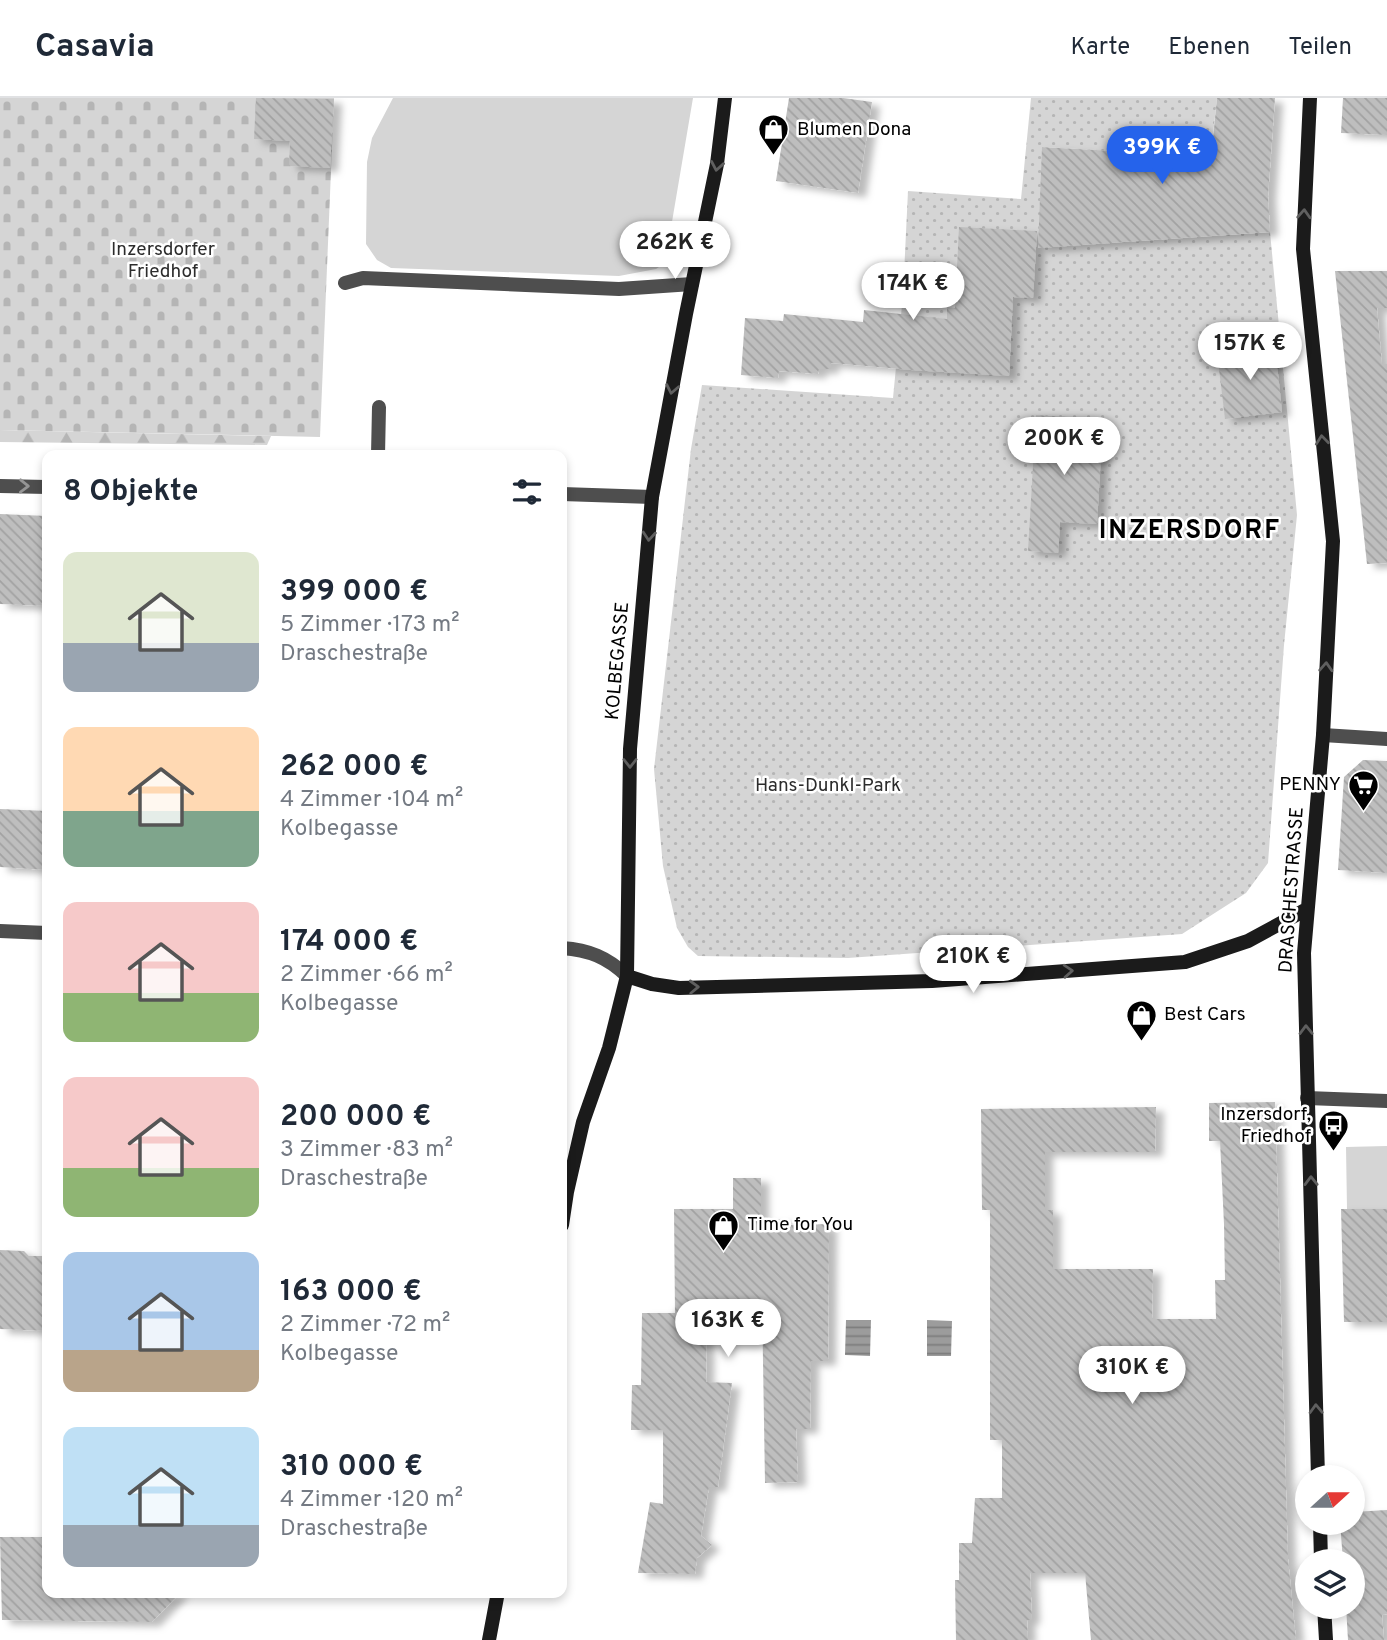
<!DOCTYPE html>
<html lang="de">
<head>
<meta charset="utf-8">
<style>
	body { margin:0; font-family:Overpass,sans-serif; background:#f6f6f7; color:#1f2937; height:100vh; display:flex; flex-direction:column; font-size:26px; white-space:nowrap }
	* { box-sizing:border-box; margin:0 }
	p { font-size:23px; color:#747a83 }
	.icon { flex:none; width:38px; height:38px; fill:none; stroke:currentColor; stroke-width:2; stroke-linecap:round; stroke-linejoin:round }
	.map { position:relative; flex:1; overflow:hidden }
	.panel { position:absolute; left:42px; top:352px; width:525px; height:1148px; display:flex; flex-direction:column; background:#fff; border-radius:14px; box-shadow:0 4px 10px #0003 }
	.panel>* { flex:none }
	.needle { width:46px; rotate:69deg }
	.tools { position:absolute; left:1295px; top:1367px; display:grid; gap:14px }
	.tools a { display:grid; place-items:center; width:70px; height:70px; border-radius:50%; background:#fff; box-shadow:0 4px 10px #0003; font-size:35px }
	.price { position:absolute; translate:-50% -60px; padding:0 16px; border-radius:24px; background:#fff; color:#222; font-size:23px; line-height:46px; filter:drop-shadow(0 2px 4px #0008) }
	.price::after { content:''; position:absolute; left:50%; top:42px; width:21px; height:16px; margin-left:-10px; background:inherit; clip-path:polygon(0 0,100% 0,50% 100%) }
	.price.current { background:#2563eb; color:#fff }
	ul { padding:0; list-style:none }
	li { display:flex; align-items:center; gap:21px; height:175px; padding:0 21px }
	li span { display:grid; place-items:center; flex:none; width:196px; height:140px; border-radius:14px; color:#555 }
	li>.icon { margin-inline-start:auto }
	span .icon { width:84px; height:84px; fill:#fffc; stroke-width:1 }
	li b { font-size:30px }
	h2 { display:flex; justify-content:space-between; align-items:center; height:84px; padding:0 21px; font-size:30px }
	header { display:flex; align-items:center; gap:42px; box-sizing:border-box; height:98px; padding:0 35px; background:#fff; border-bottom:2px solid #e0e1e3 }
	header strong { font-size:33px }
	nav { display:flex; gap:38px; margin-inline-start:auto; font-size:24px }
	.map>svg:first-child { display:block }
</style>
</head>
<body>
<header>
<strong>Casavia</strong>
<nav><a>Karte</a><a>Ebenen</a><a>Teilen</a></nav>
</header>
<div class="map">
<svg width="1387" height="1542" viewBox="0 0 1387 1542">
	<defs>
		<pattern id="forest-firs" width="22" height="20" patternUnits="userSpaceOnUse" patternTransform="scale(1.75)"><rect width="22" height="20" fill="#d5d5d5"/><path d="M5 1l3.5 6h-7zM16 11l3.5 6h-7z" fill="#b5b5b5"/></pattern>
		<pattern id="cemetery-stones" width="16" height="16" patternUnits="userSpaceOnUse" patternTransform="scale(1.75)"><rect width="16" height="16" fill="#d5d5d5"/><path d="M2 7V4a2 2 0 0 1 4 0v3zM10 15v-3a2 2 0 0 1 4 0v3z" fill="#b5b5b5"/></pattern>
		<pattern id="park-dots" width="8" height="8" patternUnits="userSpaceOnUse" patternTransform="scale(1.75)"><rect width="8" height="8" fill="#d5d5d5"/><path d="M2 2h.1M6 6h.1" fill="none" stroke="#b5b5b5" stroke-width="1.8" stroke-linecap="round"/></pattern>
		<pattern id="water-rules" width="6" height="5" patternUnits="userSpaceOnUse" patternTransform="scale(1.75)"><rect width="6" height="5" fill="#9c9c9c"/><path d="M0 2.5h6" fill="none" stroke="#7d7d7d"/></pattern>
		<pattern id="building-back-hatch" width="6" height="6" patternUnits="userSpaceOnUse" patternTransform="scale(1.75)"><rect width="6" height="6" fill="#bebebe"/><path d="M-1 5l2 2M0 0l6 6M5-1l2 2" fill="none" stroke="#a2a2a2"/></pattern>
		<filter id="shadow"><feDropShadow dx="8" dy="4.5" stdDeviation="3.5" flood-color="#0004"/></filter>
	</defs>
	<rect width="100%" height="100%" fill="#fff"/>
	<path fill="#d5d5d5" d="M 393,0 L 693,0 L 665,165 L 656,171 L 619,178 L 391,170 L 377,162 L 366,146 L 367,64 L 372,40 Z
		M 1387,1048 L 1387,1111 L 1347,1111 L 1346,1049 Z"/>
	<path fill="url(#forest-firs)" d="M 0,332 L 271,338 L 267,347 L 0,344 Z"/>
	<path fill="url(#cemetery-stones)" d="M 0,0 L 334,0 L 320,339 L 0,332 Z"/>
	<path fill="url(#park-dots)" d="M 1031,0 L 1217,0 L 1213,37 L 1221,60 L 1147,55 L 1146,46 L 1141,41 L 1130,44 L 1129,54 L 1043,49 L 1062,148 L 1270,134 L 1297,417 L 1284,547 L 1268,765 L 1246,795 L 1182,836 L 848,860 L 698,858 L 688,849 L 677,830 L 663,768 L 654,671 L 691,351 L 702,287 L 893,300 L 903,197 L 908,93 L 1021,101 Z"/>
	<path fill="url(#water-rules)" d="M 846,1222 L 871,1222 L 870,1258 L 845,1257 Z
		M 927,1222 L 952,1223 L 951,1258 L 927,1258 Z"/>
	<path fill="url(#building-back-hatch)" filter="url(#shadow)" d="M 256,0 L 334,1 L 330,70 L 289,68 L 290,43 L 254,41 Z
		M 789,0 L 843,0 L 872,4 L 858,95 L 776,83 Z
		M 1217,0 L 1275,0 L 1268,98 L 1270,134 L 1038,150 L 1042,49 L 1114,53 L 1139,39 L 1154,56 L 1211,60 Z
		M 1343,0 L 1387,0 L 1387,37 L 1341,35 Z
		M 959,129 L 1037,133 L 1033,200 L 1013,199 L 1009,278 L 911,272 L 831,265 L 831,271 L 819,271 L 818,276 L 779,273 L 778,280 L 741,277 L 745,220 L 783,223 L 784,216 L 863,224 L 864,212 L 947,221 L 947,209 L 955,210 Z
		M 1335,173 L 1387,173 L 1387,210 L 1377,210 L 1382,266 L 1387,266 L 1387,465 L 1367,466 Z
		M 1275,247 L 1282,314 L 1225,321 L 1217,254 Z
		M 1036,317 L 1103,321 L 1097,426 L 1060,424 L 1058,455 L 1028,453 Z
		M 0,416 L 47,418 L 47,508 L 0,506 Z
		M 1363,662 L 1387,663 L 1387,775 L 1338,772 L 1344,679 Z
		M 0,711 L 47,713 L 47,772 L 0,769 Z
		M 1275,1004 L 1288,1461 L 1296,1542 L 1091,1542 L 1085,1475 L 1030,1475 L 1032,1522 L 1027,1522 L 1028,1542 L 956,1542 L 955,1482 L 959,1482 L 959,1445 L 972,1445 L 975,1400 L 1002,1400 L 1002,1342 L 990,1342 L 990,1112 L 982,1112 L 981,1011 L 1156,1009 L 1155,1054 L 1045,1054 L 1045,1112 L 1053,1112 L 1053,1171 L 1153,1171 L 1152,1221 L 1216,1221 L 1215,1182 L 1225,1182 L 1224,1126 L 1220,1043 L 1209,1043 L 1209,1005 Z
		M 733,1080 L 761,1080 L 761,1122 L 789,1121 L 789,1127 L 829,1126 L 828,1263 L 811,1263 L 810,1331 L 796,1331 L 798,1384 L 765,1385 L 762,1202 L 707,1201 L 706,1284 L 732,1285 L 718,1389 L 709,1389 L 701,1438 L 712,1447 L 697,1460 L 695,1476 L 638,1475 L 650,1404 L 663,1406 L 663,1332 L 631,1332 L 632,1287 L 641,1287 L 642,1215 L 675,1215 L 674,1111 L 733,1111 Z
		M 1341,1111 L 1387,1111 L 1387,1224 L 1344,1224 Z
		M 0,1152 L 24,1153 L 29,1158 L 47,1158 L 47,1233 L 0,1231 Z
		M 1387,1412 L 1387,1516 L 1382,1517 L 1384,1542 L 1348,1542 L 1346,1508 L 1353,1508 L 1353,1463 L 1343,1463 L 1340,1424 L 1353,1424 L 1353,1414 Z
		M 0,1439 L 47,1439 L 47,1494 L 181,1494 L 152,1524 L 2,1522 Z"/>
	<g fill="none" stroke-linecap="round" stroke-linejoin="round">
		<path stroke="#4e4e4e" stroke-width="14" d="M 345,185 L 363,180 L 619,191 L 692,186
			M 378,357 L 379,309"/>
		<path stroke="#4e4e4e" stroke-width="14" d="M 0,388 L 47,389
			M 562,396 L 652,399
			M 1323,637 L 1387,641
			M 0,833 L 47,835
			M 562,850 C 589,852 607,859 627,878
			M 1307,1000 L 1387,1003"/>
		<path stroke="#1b1b1b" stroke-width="14" d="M 1310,0 L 1303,151 L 1333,443 L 1323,637 L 1304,855 L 1318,1379
			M 627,878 L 652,886 L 679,890 L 932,883 L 1185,864 L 1248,843 L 1307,811
			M 562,1127 L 567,1094 L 583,1024 L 609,950 L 627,878 L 630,651 L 652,399 L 686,216 L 717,66 L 725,0
			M 1320,1424 L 1321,1463
			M 1324,1508 L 1326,1542
			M 489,1542 L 498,1494"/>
	</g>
	<defs><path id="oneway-chevron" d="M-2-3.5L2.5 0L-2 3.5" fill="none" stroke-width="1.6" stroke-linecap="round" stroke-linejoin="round" transform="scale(1.75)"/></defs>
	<g stroke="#5f5f5f">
		<use href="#oneway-chevron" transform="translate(717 68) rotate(100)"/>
		<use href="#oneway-chevron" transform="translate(1304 116) rotate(-87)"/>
		<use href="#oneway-chevron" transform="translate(672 291) rotate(101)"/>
		<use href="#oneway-chevron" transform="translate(1322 342) rotate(-96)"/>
		<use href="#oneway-chevron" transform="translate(649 438) rotate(95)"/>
		<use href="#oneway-chevron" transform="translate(1326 569) rotate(-87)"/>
		<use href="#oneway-chevron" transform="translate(630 665) rotate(90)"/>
		<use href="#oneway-chevron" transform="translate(1068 873) rotate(-4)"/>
		<use href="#oneway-chevron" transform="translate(694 889) rotate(-2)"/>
		<use href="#oneway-chevron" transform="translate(1306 932) rotate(-91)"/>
		<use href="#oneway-chevron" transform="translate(1311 1083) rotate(-91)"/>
		<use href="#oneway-chevron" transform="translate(1316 1311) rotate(-92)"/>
	</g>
	<use stroke="#959595" href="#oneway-chevron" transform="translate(24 388) rotate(1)"/>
	<defs>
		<symbol id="shop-pin" viewBox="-11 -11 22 30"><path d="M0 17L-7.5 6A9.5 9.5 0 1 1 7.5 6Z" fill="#000" stroke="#fff"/><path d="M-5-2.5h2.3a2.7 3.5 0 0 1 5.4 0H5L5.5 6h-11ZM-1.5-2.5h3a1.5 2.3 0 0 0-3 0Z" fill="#fff"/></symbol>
		<symbol id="supermarket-pin" viewBox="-11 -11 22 30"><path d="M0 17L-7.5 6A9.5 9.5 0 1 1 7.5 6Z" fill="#000" stroke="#fff"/><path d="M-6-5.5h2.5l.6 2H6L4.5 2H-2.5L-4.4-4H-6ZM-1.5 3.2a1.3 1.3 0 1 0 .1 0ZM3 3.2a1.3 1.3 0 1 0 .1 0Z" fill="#fff"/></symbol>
		<symbol id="bus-pin" viewBox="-11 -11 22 30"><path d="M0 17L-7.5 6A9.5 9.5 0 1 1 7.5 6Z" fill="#000" stroke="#fff"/><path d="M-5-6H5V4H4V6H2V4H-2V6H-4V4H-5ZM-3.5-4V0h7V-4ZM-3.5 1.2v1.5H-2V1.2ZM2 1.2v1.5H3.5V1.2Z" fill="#fff"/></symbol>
	</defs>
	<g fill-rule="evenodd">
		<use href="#shop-pin" x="756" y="14" width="35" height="47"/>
		<use href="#supermarket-pin" x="1346" y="670" width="35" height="47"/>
		<use href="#shop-pin" x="1124" y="900" width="35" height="47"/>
		<use href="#bus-pin" x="1316" y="1010" width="35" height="47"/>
		<use href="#shop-pin" x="706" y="1110" width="35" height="47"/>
	</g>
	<g text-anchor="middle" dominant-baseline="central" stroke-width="5" stroke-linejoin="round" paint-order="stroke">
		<g font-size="19" fill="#000" stroke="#fff" text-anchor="start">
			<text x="797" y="32">Blumen Dona</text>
			<text x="1341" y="687" text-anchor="end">PENNY</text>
			<text x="1164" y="917">Best Cars</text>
			<text x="1311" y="1017" text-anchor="end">Inzersdorf,<tspan x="1311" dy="22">Friedhof</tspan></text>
			<text x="747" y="1127">Time for You</text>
		</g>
		<g font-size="19" fill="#2c2c2c" stroke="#fff">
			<text x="163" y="152">Inzersdorfer<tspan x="163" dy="22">Friedhof</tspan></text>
			<text x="828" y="688">Hans-Dunkl-Park</text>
		</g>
		<g font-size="19" fill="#000" stroke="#fff">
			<text transform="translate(618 563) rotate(-85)">KOLBEGASSE</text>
			<text transform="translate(1292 792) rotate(-86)">DRASCHESTRASSE</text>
		</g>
		<g font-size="26" font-weight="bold" letter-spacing="2" fill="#000" stroke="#fff">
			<text x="1190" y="433">INZERSDORF</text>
		</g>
	</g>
</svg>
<div class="tools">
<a><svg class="needle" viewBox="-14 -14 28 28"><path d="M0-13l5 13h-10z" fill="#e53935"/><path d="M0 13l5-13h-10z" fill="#747a83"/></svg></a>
<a><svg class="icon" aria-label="layers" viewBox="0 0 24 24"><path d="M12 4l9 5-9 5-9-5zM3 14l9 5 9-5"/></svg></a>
</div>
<b class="price current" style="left:1162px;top:88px">399K €</b>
<b class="price" style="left:675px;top:183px">262K €</b>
<b class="price" style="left:913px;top:224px">174K €</b>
<b class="price" style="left:1250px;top:284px">157K €</b>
<b class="price" style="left:1064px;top:379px">200K €</b>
<b class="price" style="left:973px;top:897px">210K €</b>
<b class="price" style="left:728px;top:1261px">163K €</b>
<b class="price" style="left:1132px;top:1308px">310K €</b>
<section class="panel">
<h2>8 Objekte<svg class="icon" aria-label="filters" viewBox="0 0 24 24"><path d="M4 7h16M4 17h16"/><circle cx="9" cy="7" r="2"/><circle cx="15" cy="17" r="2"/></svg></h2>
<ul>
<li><span style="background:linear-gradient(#dfe7d0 65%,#9aa5b1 0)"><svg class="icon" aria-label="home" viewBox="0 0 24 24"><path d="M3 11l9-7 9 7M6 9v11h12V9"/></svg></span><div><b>399 000 €</b><p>5 Zimmer · 173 m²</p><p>Draschestraße</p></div></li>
<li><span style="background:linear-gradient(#ffd9b3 60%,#7fa58c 0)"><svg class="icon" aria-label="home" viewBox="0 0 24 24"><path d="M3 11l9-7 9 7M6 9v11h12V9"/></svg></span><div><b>262 000 €</b><p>4 Zimmer · 104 m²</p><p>Kolbegasse</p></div></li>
<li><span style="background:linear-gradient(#f6c9c9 65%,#8fb573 0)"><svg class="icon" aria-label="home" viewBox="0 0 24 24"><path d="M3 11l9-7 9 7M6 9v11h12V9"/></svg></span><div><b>174 000 €</b><p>2 Zimmer · 66 m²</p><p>Kolbegasse</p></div></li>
<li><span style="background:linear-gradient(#f6c9c9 65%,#8fb573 0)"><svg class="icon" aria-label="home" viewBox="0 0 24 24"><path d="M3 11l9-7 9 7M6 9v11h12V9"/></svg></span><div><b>200 000 €</b><p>3 Zimmer · 83 m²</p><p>Draschestraße</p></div></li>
<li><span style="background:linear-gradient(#a9c7e8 70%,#b9a48a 0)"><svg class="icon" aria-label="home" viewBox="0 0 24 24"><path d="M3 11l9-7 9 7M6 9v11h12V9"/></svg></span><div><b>163 000 €</b><p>2 Zimmer · 72 m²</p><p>Kolbegasse</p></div></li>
<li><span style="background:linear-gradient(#bfe0f5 70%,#9aa5b1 0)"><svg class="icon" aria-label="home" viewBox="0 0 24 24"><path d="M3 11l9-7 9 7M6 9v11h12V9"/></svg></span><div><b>310 000 €</b><p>4 Zimmer · 120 m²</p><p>Draschestraße</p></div></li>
</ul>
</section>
</div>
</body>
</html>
